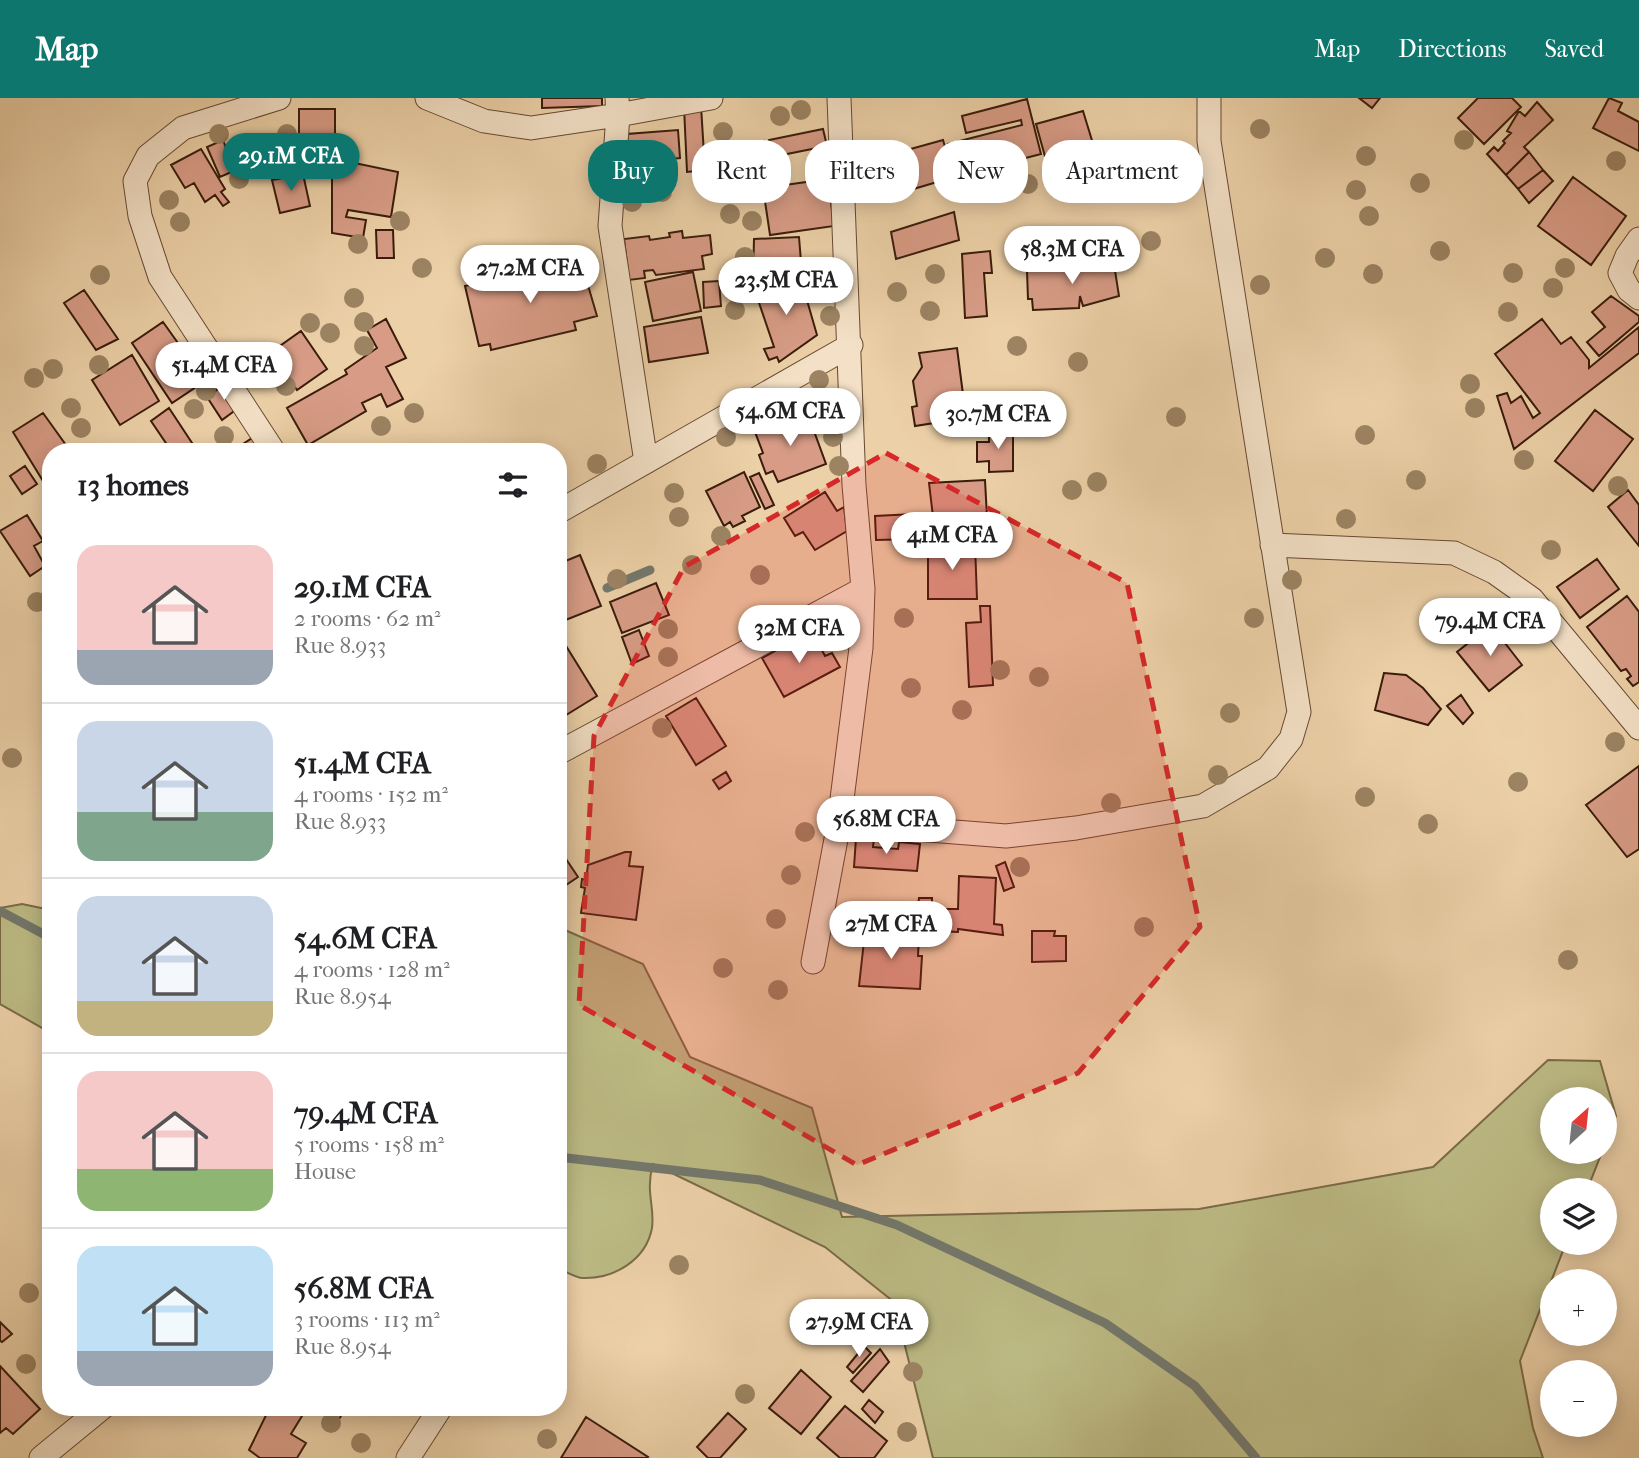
<!DOCTYPE html>
<html lang="en">
<head>
<meta charset="utf-8">
<style>
	body { margin:0; font-family:"IM FELL French Canon",serif; background:#f6f6f6; color:#202124; height:100vh; display:flex; flex-direction:column; font-size:26px; white-space:nowrap }
	* { box-sizing:border-box; margin:0 }
	p { font-size:23px; color:#757577 }
	.icon { flex:none; width:38px; height:38px; fill:none; stroke:currentColor; stroke-width:2; stroke-linecap:round; stroke-linejoin:round }
	.map { position:relative; flex:1; overflow:hidden }
	.panel { position:absolute; left:42px; top:345px; width:525px; height:973px; display:flex; flex-direction:column; background:#fff; border-radius:28px; box-shadow:0 4px 18px #0003 }
	.panel>* { flex:none }
	.hud { position:absolute; left:588px; top:42px; width:665px; height:63px; display:flex; gap:14px }
	.needle { width:46px; rotate:27deg }
	.controls { position:absolute; left:1540px; top:989px; display:grid; gap:14px }
	.controls a { display:grid; place-items:center; width:77px; height:77px; border-radius:50%; background:#fff; box-shadow:0 4px 18px #0003; font-size:35px }
	.price { position:absolute; translate:-50% -60px; padding:0 16px; border-radius:24px; background:#fff; color:#222; font-size:23px; line-height:46px; filter:drop-shadow(0 2px 4px #0008) }
	.price::after { content:''; position:absolute; left:50%; top:42px; width:21px; height:16px; margin-left:-10px; background:inherit; clip-path:polygon(0 0,100% 0,50% 100%) }
	.price.on { background:#0f766e; color:#fff }
	ul { padding:0; list-style:none }
	li { display:flex; align-items:center; gap:21px; height:175px; padding:0 35px }
	li+li { border-top:2px solid #e0e0e0 }
	li span { display:grid; place-items:center; flex:none; width:196px; height:140px; border-radius:21px; color:#555 }
	li>.icon { margin-inline-start:auto }
	span .icon { width:84px; height:84px; fill:#fffc; stroke-width:1 }
	li b { font-size:30px }
	h2 { display:flex; justify-content:space-between; align-items:center; height:84px; padding:0 35px; font-size:30px }
	.chip { padding:0 24px; border-radius:28px; background:#fff; box-shadow:0 4px 18px #0003; font-size:24px; line-height:63px }
	.chip.on { background:#0f766e; color:#fff }
	header { display:flex; align-items:center; gap:42px; box-sizing:border-box; height:98px; padding:0 35px; background:#0f766e; color:#fff }
	header strong { font-size:33px }
	nav { display:flex; gap:38px; margin-inline-start:auto; font-size:24px }
	.map>svg:first-child { display:block }
</style>
</head>
<body>
<header>
<strong>Map</strong>
<nav><a>Map</a><a>Directions</a><a>Saved</a></nav>
</header>
<div class="map">
<svg width="1639" height="1360" viewBox="0 0 1639 1360">
	<rect width="100%" height="100%" fill="#ecd0a7"/>
	<filter id="stains"><feTurbulence type="fractalNoise" baseFrequency=".00286" numOctaves="4"/><feColorMatrix values="0 0 0 0 .2 0 0 0 0 .09 0 0 0 0 .02 0 0 0 .5 -.17"/></filter>
	<radialGradient id="worn" r=".72"><stop offset=".6" stop-color="#630" stop-opacity="0"/><stop offset="1" stop-color="#630" stop-opacity=".3"/></radialGradient>
	<path fill="#bcba84" stroke="#7b6b48" stroke-width="2" d="M 22,806 L 51,812 L 51,935 L 0,906 L 0,810 Z
		M 558,829 L 643,866 L 690,959 L 812,1010 L 842,1119 L 1199,1111 L 1433,1069 L 1548,962 L 1600,963 L 1616,1018 L 1605,1046 L 1605,1001 L 1552,1001 L 1552,1054 L 1602,1054 L 1587,1092 L 1552,1092 L 1552,1144 L 1566,1145 L 1520,1263 L 1533,1330 L 1543,1360 L 933,1360 L 894,1204 L 825,1149 L 653,1066 C 645,1094 655,1108 652,1130 C 646,1162 614,1181 583,1180 C 576,1180 565,1173 558,1170 Z"/>
	<g fill="none" stroke-linecap="round" stroke-linejoin="round">
		<path stroke="#73786d" stroke-width="9" d="M 607,490 L 650,472
			M 0,813 L 51,840
			M 558,1059 L 760,1082 L 897,1127 L 1105,1225 L 1195,1288 L 1256,1360"/>
	</g>
	<path fill="#d89c86" stroke="#3a1c0b" stroke-width="2" d="M 542,0 L 602,0 L 602,8 L 542,10 Z
		M 1359,0 L 1380,0 L 1372,10 Z
		M 1478,0 L 1512,0 L 1521,9 L 1484,46 L 1458,20 Z
		M 1609,0 L 1622,5 L 1618,13 L 1639,24 L 1639,53 L 1593,30 Z
		M 1027,1 L 1041,56 L 957,78 L 948,46 L 1022,27 L 1021,22 L 966,35 L 962,18 Z
		M 1537,4 L 1553,22 L 1524,49 L 1529,54 L 1506,77 L 1487,56 L 1494,49 L 1498,53 L 1505,45 L 1503,43 L 1511,35 L 1507,33 L 1519,13 L 1525,18 Z
		M 701,8 L 705,72 L 687,74 L 684,9 Z
		M 299,11 L 335,11 L 335,61 L 398,74 L 391,119 L 348,112 L 346,119 L 366,122 L 363,140 L 332,135 L 332,76 L 326,76 L 324,66 L 299,66 Z
		M 1083,13 L 1094,49 L 1046,62 L 1036,26 Z
		M 823,31 L 827,48 L 772,59 L 769,42 Z
		M 678,32 L 680,60 L 630,65 L 627,36 Z
		M 255,38 L 264,60 L 220,79 L 207,49 L 223,42 L 226,50 Z
		M 943,42 L 954,79 L 883,100 L 876,78 L 891,73 L 888,63 L 908,57 L 907,52 Z
		M 764,43 L 768,70 L 713,79 L 708,56 Z
		M 201,51 L 225,91 L 221,94 L 229,104 L 223,108 L 215,97 L 205,104 L 194,85 L 185,90 L 171,67 Z
		M 1529,54 L 1543,72 L 1518,91 L 1506,77 Z
		M 1543,72 L 1553,83 L 1529,105 L 1518,91 Z
		M 303,76 L 310,108 L 280,115 L 272,82 Z
		M 1573,79 L 1626,118 L 1591,167 L 1538,128 Z
		M 828,81 L 834,128 L 770,137 L 763,90 Z
		M 954,114 L 959,142 L 896,161 L 891,134 Z
		M 376,132 L 393,132 L 394,160 L 377,160 Z
		M 682,133 L 683,140 L 710,137 L 712,156 L 702,158 L 704,171 L 656,177 L 653,172 L 644,173 L 645,180 L 629,182 L 624,141 L 649,138 L 650,142 L 670,139 L 669,135 Z
		M 799,139 L 802,176 L 753,180 L 754,141 Z
		M 990,153 L 992,175 L 984,175 L 987,218 L 965,220 L 962,156 Z
		M 580,160 L 597,218 L 574,224 L 576,232 L 491,252 L 490,246 L 479,248 L 465,188 Z
		M 1113,160 L 1119,198 L 1083,208 L 1080,198 L 1079,210 L 1033,212 L 1032,201 L 1028,201 L 1027,173 L 1075,172 Z
		M 693,174 L 701,213 L 653,223 L 645,184 Z
		M 800,178 L 817,237 L 779,264 L 777,259 L 769,262 L 764,251 L 774,249 L 755,193 Z
		M 719,183 L 721,208 L 704,210 L 703,184 Z
		M 84,192 L 118,241 L 96,252 L 64,205 Z
		M 1611,198 L 1639,218 L 1639,224 L 1599,258 L 1587,244 L 1605,229 L 1592,214 Z
		M 701,219 L 708,255 L 649,264 L 644,229 Z
		M 386,221 L 406,260 L 386,269 L 403,301 L 387,309 L 381,296 L 362,305 L 366,313 L 308,347 L 287,310 L 347,276 L 345,272 L 377,250 L 367,232 Z
		M 1542,221 L 1561,246 L 1571,239 L 1589,262 L 1589,270 L 1639,229 L 1639,255 L 1514,351 L 1497,298 L 1507,295 L 1511,305 L 1521,298 L 1533,320 L 1540,315 L 1495,256 Z
		M 163,224 L 205,283 L 172,305 L 132,245 Z
		M 301,233 L 327,271 L 297,292 L 270,255 Z
		M 957,250 L 964,304 L 958,305 L 960,321 L 915,328 L 912,309 L 917,308 L 913,283 L 922,269 L 919,255 Z
		M 132,257 L 159,303 L 120,327 L 92,282 Z
		M 225,286 L 241,308 L 222,322 L 207,299 Z
		M 169,310 L 198,354 L 172,354 L 151,323 Z
		M 1595,312 L 1633,341 L 1593,393 L 1555,363 Z
		M 807,314 L 826,366 L 778,384 L 773,373 L 766,376 L 759,357 L 763,355 L 755,334 Z
		M 43,315 L 71,354 L 51,354 L 51,377 L 43,383 L 13,334 Z
		M 989,332 L 1013,332 L 1013,373 L 989,374 L 989,363 L 977,364 L 977,344 L 989,344 Z
		M 258,336 L 268,354 L 237,354 L 243,346 Z
		M 25,368 L 37,386 L 22,396 L 10,378 Z
		M 744,374 L 760,409 L 742,418 L 745,423 L 733,429 L 730,424 L 724,428 L 706,393 Z
		M 759,375 L 774,407 L 765,411 L 750,379 Z
		M 985,382 L 988,438 L 936,444 L 929,385 Z
		M 1628,392 L 1639,407 L 1639,448 L 1608,409 Z
		M 825,394 L 837,413 L 844,409 L 847,433 L 815,452 L 803,434 L 795,438 L 784,420 Z
		M 914,416 L 915,441 L 876,442 L 875,418 Z
		M 27,417 L 43,443 L 34,448 L 45,468 L 30,478 L 0,433 Z
		M 975,446 L 977,501 L 928,501 L 928,447 Z
		M 580,457 L 601,508 L 558,525 L 558,466 Z
		M 1597,461 L 1619,491 L 1580,520 L 1557,489 Z
		M 656,485 L 669,517 L 622,535 L 610,504 Z
		M 1627,498 L 1639,514 L 1639,584 L 1633,588 L 1627,581 L 1631,578 L 1626,571 L 1621,573 L 1587,529 Z
		M 980,508 L 990,508 L 993,587 L 969,589 L 966,525 L 981,524 Z
		M 1491,527 L 1522,567 L 1489,593 L 1457,554 Z
		M 639,532 L 649,558 L 632,566 L 622,539 Z
		M 558,535 L 597,598 L 558,622 Z
		M 814,537 L 825,558 L 832,555 L 840,569 L 784,599 L 762,560 L 800,539 L 803,544 Z
		M 1384,575 L 1406,577 L 1423,590 L 1441,611 L 1428,627 L 1375,612 Z
		M 1461,597 L 1473,615 L 1463,626 L 1447,608 Z
		M 696,600 L 726,648 L 696,667 L 666,618 Z
		M 1639,668 L 1639,751 L 1627,759 L 1586,707 Z
		M 726,674 L 731,683 L 719,691 L 713,682 Z
		M 856,740 L 874,741 L 873,749 L 898,751 L 899,744 L 920,746 L 917,773 L 854,769 Z
		M 558,749 L 578,779 L 566,787 L 562,780 L 558,783 Z
		M 625,754 L 631,754 L 629,768 L 643,769 L 636,822 L 581,815 L 585,790 L 581,789 L 582,781 L 586,782 L 588,767 Z
		M 1005,764 L 1014,789 L 1004,793 L 996,768 Z
		M 959,778 L 996,780 L 994,826 L 1002,827 L 1003,837 L 958,831 L 958,834 L 915,832 L 919,800 L 932,800 L 932,811 L 958,811 Z
		M 1032,833 L 1055,833 L 1054,838 L 1066,838 L 1066,863 L 1032,864 Z
		M 865,834 L 919,837 L 918,858 L 922,858 L 920,891 L 859,888 Z
		M 0,1224 L 12,1236 L 2,1244 L 0,1243 Z
		M 864,1248 L 871,1255 L 853,1275 L 847,1269 Z
		M 880,1251 L 889,1264 L 863,1294 L 851,1283 Z
		M 0,1268 L 40,1311 L 13,1336 L 6,1330 L 0,1335 Z
		M 801,1272 L 831,1299 L 801,1336 L 769,1310 Z
		M 869,1302 L 883,1314 L 875,1325 L 862,1311 Z
		M 845,1308 L 887,1343 L 874,1360 L 840,1360 L 817,1340 Z
		M 270,1309 L 289,1309 L 302,1318 L 291,1336 L 306,1345 L 297,1360 L 260,1360 L 249,1352 Z
		M 319,1309 L 340,1309 L 345,1311 L 338,1323 L 317,1312 Z
		M 728,1315 L 746,1331 L 720,1360 L 708,1360 L 697,1349 Z
		M 586,1319 L 648,1359 L 647,1360 L 561,1360 Z"/>
	<g fill="none" stroke-linecap="round" stroke-linejoin="round">
		<defs>
			<path id="minor" d="M 427,0 L 484,23 L 531,30 L 618,17 L 610,128 L 646,364
				M 617,0 L 618,17 L 711,0
				M 1639,141 L 1627,158 L 1620,175 L 1629,192 L 1639,200
				M 274,354 L 160,179 L 140,118 L 135,83 L 148,58 L 183,30 L 279,0
				M 558,414 L 851,247
				M 1272,447 L 1454,455 L 1494,474 L 1532,501 L 1639,630
				M 558,655 L 863,491
				M 839,725 L 1006,738 L 1076,730 L 1203,708 L 1268,670 L 1291,641 L 1299,614 L 1209,43 L 1209,0
				M 813,864 L 839,725 L 861,550 L 863,491 L 854,387 L 839,0
				M 41,1360 L 103,1309
				M 408,1360 L 441,1309"/>
		</defs>
		<use href="#minor" stroke="#664932" stroke-width="25"/>
		<use href="#minor" stroke="#f3e0c6" stroke-width="23"/>
	</g>
	<g fill="#9c8362">
		<circle cx="801" cy="12" r="10"/>
		<circle cx="780" cy="18" r="10"/>
		<circle cx="1260" cy="31" r="10"/>
		<circle cx="723" cy="34" r="10"/>
		<circle cx="219" cy="36" r="10"/>
		<circle cx="287" cy="36" r="10"/>
		<circle cx="1464" cy="42" r="10"/>
		<circle cx="1366" cy="58" r="10"/>
		<circle cx="1616" cy="63" r="10"/>
		<circle cx="239" cy="81" r="10"/>
		<circle cx="1093" cy="83" r="10"/>
		<circle cx="1420" cy="85" r="10"/>
		<circle cx="1028" cy="86" r="10"/>
		<circle cx="1356" cy="92" r="10"/>
		<circle cx="662" cy="94" r="10"/>
		<circle cx="169" cy="102" r="10"/>
		<circle cx="632" cy="104" r="10"/>
		<circle cx="730" cy="116" r="10"/>
		<circle cx="1369" cy="118" r="10"/>
		<circle cx="400" cy="123" r="10"/>
		<circle cx="752" cy="123" r="10"/>
		<circle cx="180" cy="124" r="10"/>
		<circle cx="1151" cy="143" r="10"/>
		<circle cx="358" cy="146" r="10"/>
		<circle cx="1440" cy="153" r="10"/>
		<circle cx="745" cy="159" r="10"/>
		<circle cx="1325" cy="160" r="10"/>
		<circle cx="422" cy="170" r="10"/>
		<circle cx="1565" cy="170" r="10"/>
		<circle cx="1513" cy="175" r="10"/>
		<circle cx="935" cy="176" r="10"/>
		<circle cx="1373" cy="176" r="10"/>
		<circle cx="100" cy="177" r="10"/>
		<circle cx="827" cy="179" r="10"/>
		<circle cx="737" cy="185" r="10"/>
		<circle cx="1260" cy="187" r="10"/>
		<circle cx="1553" cy="190" r="10"/>
		<circle cx="897" cy="194" r="10"/>
		<circle cx="354" cy="200" r="10"/>
		<circle cx="735" cy="212" r="10"/>
		<circle cx="930" cy="213" r="10"/>
		<circle cx="1508" cy="214" r="10"/>
		<circle cx="830" cy="218" r="10"/>
		<circle cx="364" cy="224" r="10"/>
		<circle cx="310" cy="225" r="10"/>
		<circle cx="330" cy="235" r="10"/>
		<circle cx="364" cy="248" r="10"/>
		<circle cx="1017" cy="248" r="10"/>
		<circle cx="1078" cy="264" r="10"/>
		<circle cx="99" cy="267" r="10"/>
		<circle cx="53" cy="271" r="10"/>
		<circle cx="34" cy="280" r="10"/>
		<circle cx="819" cy="282" r="10"/>
		<circle cx="1470" cy="286" r="10"/>
		<circle cx="286" cy="288" r="10"/>
		<circle cx="206" cy="293" r="10"/>
		<circle cx="777" cy="307" r="10"/>
		<circle cx="71" cy="310" r="10"/>
		<circle cx="1475" cy="310" r="10"/>
		<circle cx="194" cy="311" r="10"/>
		<circle cx="831" cy="312" r="10"/>
		<circle cx="414" cy="315" r="10"/>
		<circle cx="1176" cy="319" r="10"/>
		<circle cx="752" cy="323" r="10"/>
		<circle cx="381" cy="328" r="10"/>
		<circle cx="81" cy="330" r="10"/>
		<circle cx="1365" cy="337" r="10"/>
		<circle cx="224" cy="338" r="10"/>
		<circle cx="726" cy="339" r="10"/>
		<circle cx="833" cy="339" r="10"/>
		<circle cx="1524" cy="362" r="10"/>
		<circle cx="597" cy="366" r="10"/>
		<circle cx="839" cy="368" r="10"/>
		<circle cx="1416" cy="382" r="10"/>
		<circle cx="1097" cy="384" r="10"/>
		<circle cx="1618" cy="388" r="10"/>
		<circle cx="1072" cy="392" r="10"/>
		<circle cx="674" cy="395" r="10"/>
		<circle cx="679" cy="419" r="10"/>
		<circle cx="1346" cy="421" r="10"/>
		<circle cx="721" cy="438" r="10"/>
		<circle cx="1551" cy="452" r="10"/>
		<circle cx="692" cy="467" r="10"/>
		<circle cx="760" cy="477" r="10"/>
		<circle cx="617" cy="481" r="10"/>
		<circle cx="1292" cy="482" r="10"/>
		<circle cx="37" cy="504" r="10"/>
		<circle cx="904" cy="520" r="10"/>
		<circle cx="1254" cy="520" r="10"/>
		<circle cx="668" cy="531" r="10"/>
		<circle cx="668" cy="559" r="10"/>
		<circle cx="1000" cy="572" r="10"/>
		<circle cx="1039" cy="579" r="10"/>
		<circle cx="911" cy="590" r="10"/>
		<circle cx="962" cy="612" r="10"/>
		<circle cx="1230" cy="615" r="10"/>
		<circle cx="662" cy="630" r="10"/>
		<circle cx="1615" cy="644" r="10"/>
		<circle cx="12" cy="660" r="10"/>
		<circle cx="1218" cy="677" r="10"/>
		<circle cx="1518" cy="684" r="10"/>
		<circle cx="1365" cy="699" r="10"/>
		<circle cx="1111" cy="705" r="10"/>
		<circle cx="1428" cy="726" r="10"/>
		<circle cx="805" cy="734" r="10"/>
		<circle cx="1020" cy="769" r="10"/>
		<circle cx="791" cy="777" r="10"/>
		<circle cx="776" cy="821" r="10"/>
		<circle cx="1144" cy="829" r="10"/>
		<circle cx="1568" cy="862" r="10"/>
		<circle cx="723" cy="870" r="10"/>
		<circle cx="778" cy="892" r="10"/>
		<circle cx="679" cy="1167" r="10"/>
		<circle cx="29" cy="1195" r="10"/>
		<circle cx="26" cy="1266" r="10"/>
		<circle cx="913" cy="1274" r="10"/>
		<circle cx="745" cy="1296" r="10"/>
		<circle cx="331" cy="1325" r="10"/>
		<circle cx="907" cy="1334" r="10"/>
		<circle cx="547" cy="1341" r="10"/>
		<circle cx="361" cy="1345" r="10"/>
	</g>
	<path fill="#d62828" fill-opacity="0.2" stroke="#d62828" stroke-width="5" stroke-dasharray="14 9" stroke-linejoin="round" d="M 886,355 L 1127,485 L 1200,829 L 1078,975 L 857,1067 L 579,907 L 594,638 L 684,469 Z"/>
	<rect width="100%" height="100%" filter="url(#stains)"/>
	<rect width="100%" height="100%" fill="url(#worn)"/>
</svg>
<div class="controls">
<a><svg class="needle" viewBox="-14 -14 28 28"><path d="M0-13l5 13h-10z" fill="#e53935"/><path d="M0 13l5-13h-10z" fill="#757577"/></svg></a>
<a><svg class="icon" aria-label="layers" viewBox="0 0 24 24"><path d="M12 4l9 5-9 5-9-5zM3 14l9 5 9-5"/></svg></a>
<a>+</a>
<a>−</a>
</div>
<b class="price on" style="left:291px;top:95px">29.1M CFA</b>
<b class="price" style="left:1072px;top:188px">58.3M CFA</b>
<b class="price" style="left:530px;top:207px">27.2M CFA</b>
<b class="price" style="left:786px;top:219px">23.5M CFA</b>
<b class="price" style="left:224px;top:304px">51.4M CFA</b>
<b class="price" style="left:790px;top:350px">54.6M CFA</b>
<b class="price" style="left:998px;top:353px">30.7M CFA</b>
<b class="price" style="left:952px;top:474px">41M CFA</b>
<b class="price" style="left:1490px;top:560px">79.4M CFA</b>
<b class="price" style="left:799px;top:567px">32M CFA</b>
<b class="price" style="left:886px;top:758px">56.8M CFA</b>
<b class="price" style="left:891px;top:863px">27M CFA</b>
<b class="price" style="left:859px;top:1261px">27.9M CFA</b>
<div class="hud">
<a class="chip on">Buy</a>
<a class="chip">Rent</a>
<a class="chip">Filters</a>
<a class="chip">New</a>
<a class="chip">Apartment</a>
</div>
<section class="panel">
<h2>13 homes<svg class="icon" aria-label="filters" viewBox="0 0 24 24"><path d="M4 7h16M4 17h16"/><circle cx="9" cy="7" r="2"/><circle cx="15" cy="17" r="2"/></svg></h2>
<ul>
<li><span style="background:linear-gradient(#f6c9c9 75%,#9aa5b1 0)"><svg class="icon" aria-label="home" viewBox="0 0 24 24"><path d="M3 11l9-7 9 7M6 9v11h12V9"/></svg></span><div><b>29.1M CFA</b><p>2 rooms · 62 m²</p><p>Rue 8.933</p></div></li>
<li><span style="background:linear-gradient(#c9d6e8 65%,#7fa58c 0)"><svg class="icon" aria-label="home" viewBox="0 0 24 24"><path d="M3 11l9-7 9 7M6 9v11h12V9"/></svg></span><div><b>51.4M CFA</b><p>4 rooms · 152 m²</p><p>Rue 8.933</p></div></li>
<li><span style="background:linear-gradient(#c9d6e8 75%,#c2b280 0)"><svg class="icon" aria-label="home" viewBox="0 0 24 24"><path d="M3 11l9-7 9 7M6 9v11h12V9"/></svg></span><div><b>54.6M CFA</b><p>4 rooms · 128 m²</p><p>Rue 8.954</p></div></li>
<li><span style="background:linear-gradient(#f6c9c9 70%,#8fb573 0)"><svg class="icon" aria-label="home" viewBox="0 0 24 24"><path d="M3 11l9-7 9 7M6 9v11h12V9"/></svg></span><div><b>79.4M CFA</b><p>5 rooms · 158 m²</p><p>House</p></div></li>
<li><span style="background:linear-gradient(#bfe0f5 75%,#9aa5b1 0)"><svg class="icon" aria-label="home" viewBox="0 0 24 24"><path d="M3 11l9-7 9 7M6 9v11h12V9"/></svg></span><div><b>56.8M CFA</b><p>3 rooms · 113 m²</p><p>Rue 8.954</p></div></li>
</ul>
</section>
</div>
</body>
</html>
